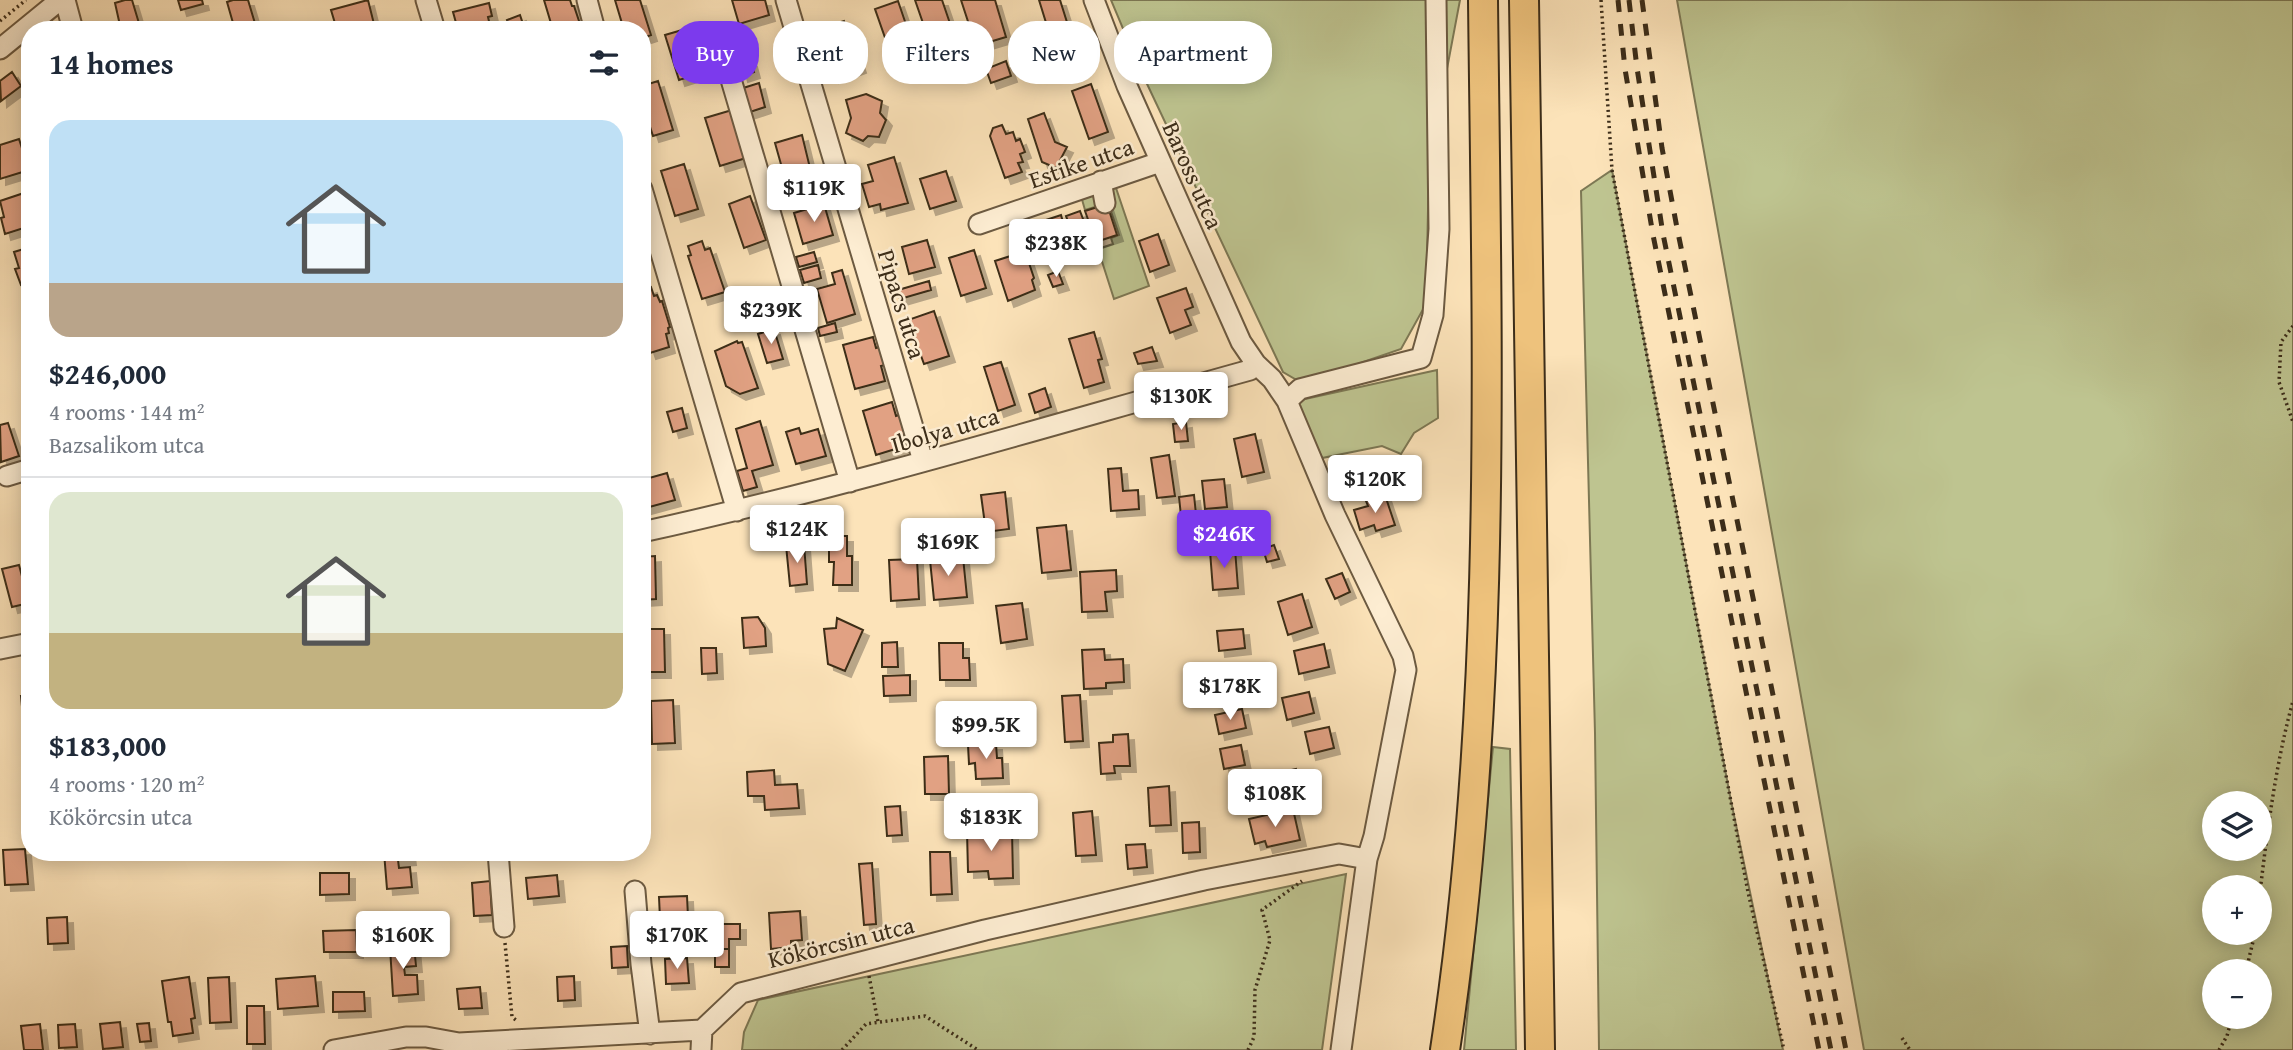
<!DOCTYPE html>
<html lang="en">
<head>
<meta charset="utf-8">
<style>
	body { margin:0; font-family:"Gentium Book Plus",serif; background:#f2f2f3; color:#1f2937; height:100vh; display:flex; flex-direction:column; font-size:26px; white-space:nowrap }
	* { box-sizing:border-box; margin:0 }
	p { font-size:23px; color:#747a83 }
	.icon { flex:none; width:38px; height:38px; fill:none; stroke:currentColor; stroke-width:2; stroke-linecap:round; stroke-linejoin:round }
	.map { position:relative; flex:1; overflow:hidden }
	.drawer { position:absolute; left:21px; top:21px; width:630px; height:840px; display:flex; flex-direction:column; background:#fff; border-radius:28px; box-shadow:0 4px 18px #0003 }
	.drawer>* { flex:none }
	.banner { position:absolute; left:672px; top:21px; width:665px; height:63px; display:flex; gap:14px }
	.buttons { position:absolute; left:2202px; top:791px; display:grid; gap:14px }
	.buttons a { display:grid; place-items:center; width:70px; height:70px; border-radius:50%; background:#fff; box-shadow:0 4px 18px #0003; font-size:35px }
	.price { position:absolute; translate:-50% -60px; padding:0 16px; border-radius:7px; background:#fff; color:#222; font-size:23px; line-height:46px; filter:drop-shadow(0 2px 4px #0008) }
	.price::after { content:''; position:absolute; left:50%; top:42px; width:21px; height:16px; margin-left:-10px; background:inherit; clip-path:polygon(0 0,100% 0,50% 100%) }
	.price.current { background:#7c3aed; color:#fff }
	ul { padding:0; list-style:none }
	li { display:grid; align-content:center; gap:14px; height:371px; padding:0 28px }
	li+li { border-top:2px solid #e0e1e3 }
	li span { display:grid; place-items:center; height:217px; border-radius:21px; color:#555 }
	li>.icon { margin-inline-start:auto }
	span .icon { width:126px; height:126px; fill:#fffc; stroke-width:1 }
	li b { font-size:30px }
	h2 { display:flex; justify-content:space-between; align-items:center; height:84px; padding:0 28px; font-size:30px }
	.tag { padding:0 24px; border-radius:28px; background:#fff; box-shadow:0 4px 18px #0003; font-size:24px; line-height:63px }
	.tag.current { background:#7c3aed; color:#fff }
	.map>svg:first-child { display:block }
</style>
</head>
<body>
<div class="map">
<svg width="2293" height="1050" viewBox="0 0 2293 1050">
	<defs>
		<filter id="shadow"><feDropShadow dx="6" dy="6" stdDeviation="0" flood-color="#0004"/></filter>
	</defs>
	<rect width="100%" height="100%" fill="#fce3b9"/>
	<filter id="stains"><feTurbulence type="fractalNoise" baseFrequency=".00286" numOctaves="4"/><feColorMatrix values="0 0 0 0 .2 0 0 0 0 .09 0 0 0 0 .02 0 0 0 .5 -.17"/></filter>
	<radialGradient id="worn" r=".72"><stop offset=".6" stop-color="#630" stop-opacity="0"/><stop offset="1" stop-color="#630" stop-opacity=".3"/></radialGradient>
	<path fill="#bec490" stroke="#7d7854" stroke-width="2" fill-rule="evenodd" d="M 1111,0 L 1460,0 L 1429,164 L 1426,304 L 1401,349 L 1317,378 L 1295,379 L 1283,372 L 1140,69 Z
		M 1677,0 L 2293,0 L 2293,1050 L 1864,1050 ZM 2214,803 L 2259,803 L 2259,849 L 2214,849 ZM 2214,887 L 2259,887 L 2259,933 L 2214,933 ZM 2214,971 L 2259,971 L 2259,1017 L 2214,1017 Z
		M 1612,170 L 1731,801 L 1783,1050 L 1599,1050 L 1595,733 L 1581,191 Z
		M 1115,185 L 1149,286 L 1114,299 L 1098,249 L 1113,244 L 1111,238 L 1119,235 L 1108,203 L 1085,210 L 1081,196 Z
		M 1437,370 L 1438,418 L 1414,433 L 1401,454 L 1382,446 L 1322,458 L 1296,401 Z
		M 1493,747 L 1510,749 L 1516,1050 L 1464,1050 Z
		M 1346,874 L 1322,1050 L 742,1050 L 744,1032 L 758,1000 Z"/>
	<path fill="#e1a183" stroke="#3c2d19" stroke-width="2" filter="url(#shadow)" d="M 125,0 L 132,0 L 141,30 L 121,30 L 115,3 Z
		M 178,0 L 202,0 L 203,4 L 181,10 Z
		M 233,0 L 248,0 L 257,30 L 235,30 L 227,2 Z
		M 368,0 L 374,24 L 354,30 L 337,30 L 331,10 Z
		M 544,0 L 570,0 L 572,6 L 574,6 L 582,30 L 553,30 Z
		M 615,0 L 640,0 L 651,35 L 642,38 L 642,30 L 624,30 Z
		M 732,0 L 765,0 L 769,15 L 739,24 Z
		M 915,0 L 942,0 L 956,41 L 932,49 Z
		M 961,0 L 995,0 L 1006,37 L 976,46 Z
		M 1039,0 L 1060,0 L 1071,35 L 1052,42 Z
		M 898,1 L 912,42 L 889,49 L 875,9 Z
		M 489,3 L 492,16 L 488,17 L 491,30 L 458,30 L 453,12 Z
		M 520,15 L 525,30 L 511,30 L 507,20 Z
		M 844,21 L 860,67 L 833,77 L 817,30 Z
		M 689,28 L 692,37 L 712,31 L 723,66 L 679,80 L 665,35 Z
		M 751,61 L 754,72 L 742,76 L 739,64 Z
		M 1006,61 L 1011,76 L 991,83 L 986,69 Z
		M 12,72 L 21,86 L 1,101 L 0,81 Z
		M 658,81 L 673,130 L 653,136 L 642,102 L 642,86 Z
		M 759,83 L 765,107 L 747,113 L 740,89 Z
		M 1091,84 L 1108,132 L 1089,139 L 1072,91 Z
		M 866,94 L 882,101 L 880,113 L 886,120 L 879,137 L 868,136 L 863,141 L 846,133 L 851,118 L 846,100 Z
		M 732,110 L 746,158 L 720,166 L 705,118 Z
		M 1044,113 L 1055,142 L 1067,147 L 1056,168 L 1042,162 L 1028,119 Z
		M 1002,125 L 1006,134 L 1013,132 L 1016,141 L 1020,139 L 1025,152 L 1020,154 L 1023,162 L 1018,163 L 1022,172 L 1005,178 L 990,136 L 993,128 Z
		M 802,135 L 810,168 L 784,175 L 775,143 Z
		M 19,139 L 29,170 L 0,179 L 0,145 Z
		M 894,157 L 908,203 L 881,210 L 880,204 L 869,207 L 862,184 L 873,181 L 868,165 Z
		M 684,164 L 698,209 L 675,216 L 661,171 Z
		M 946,171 L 956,201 L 930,209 L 920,179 Z
		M 30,191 L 30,226 L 5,234 L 1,218 L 4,217 L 0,201 Z
		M 750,196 L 766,240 L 744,248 L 729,204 Z
		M 824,204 L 833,235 L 803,244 L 794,213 Z
		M 1107,204 L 1117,235 L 1096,242 L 1085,211 Z
		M 1080,211 L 1086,227 L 1072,232 L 1066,216 Z
		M 1061,215 L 1063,222 L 1068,221 L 1073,235 L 1067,236 L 1070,245 L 1050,252 L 1040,222 Z
		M 1158,234 L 1169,265 L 1150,272 L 1139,241 Z
		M 927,240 L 935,267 L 909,274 L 902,247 Z
		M 702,241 L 705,250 L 710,248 L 725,292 L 702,299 L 688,256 L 691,255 L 688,246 Z
		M 30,247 L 30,282 L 21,285 L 15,269 L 19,268 L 14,252 Z
		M 974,250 L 986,288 L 961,296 L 949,258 Z
		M 814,252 L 817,262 L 799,267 L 796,257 Z
		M 1020,253 L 1022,259 L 1027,257 L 1034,278 L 1032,280 L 1035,290 L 1008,301 L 995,261 Z
		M 818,265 L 821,278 L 804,283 L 800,270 Z
		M 842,270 L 855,314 L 827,323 L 817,289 L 835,284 L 832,273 Z
		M 1058,271 L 1063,284 L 1053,287 L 1048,275 Z
		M 929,281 L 931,290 L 900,299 L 898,290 Z
		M 651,287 L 654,296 L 657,295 L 660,302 L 662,301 L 670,327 L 668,328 L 669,333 L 666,334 L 669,347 L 650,353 L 642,329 L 642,290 Z
		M 1186,288 L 1193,307 L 1185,310 L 1191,325 L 1170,333 L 1157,298 Z
		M 934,311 L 949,356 L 924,364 L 908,320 Z
		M 835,323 L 837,332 L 820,336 L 818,328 Z
		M 774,329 L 783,359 L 767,363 L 758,334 Z
		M 1094,332 L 1102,359 L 1098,360 L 1104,382 L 1084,388 L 1069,339 Z
		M 873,337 L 876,348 L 880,347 L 885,365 L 881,366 L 885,381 L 855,389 L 843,345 Z
		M 737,341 L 738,343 L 742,342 L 758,388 L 740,394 L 726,386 L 715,351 Z
		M 1152,347 L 1157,361 L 1138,364 L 1134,353 Z
		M 1001,362 L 1015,405 L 998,411 L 984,367 Z
		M 1045,388 L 1051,407 L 1035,413 L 1029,394 Z
		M 892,402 L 896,416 L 899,415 L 905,435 L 902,436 L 905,446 L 876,455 L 863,411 Z
		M 682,408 L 687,428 L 673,432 L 667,412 Z
		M 760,421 L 773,465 L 752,471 L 757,487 L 743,491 L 737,471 L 747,468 L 736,429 Z
		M 1186,422 L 1188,441 L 1175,442 L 1173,424 Z
		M 8,423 L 19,456 L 1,462 L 0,425 Z
		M 799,428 L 801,434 L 818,429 L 826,456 L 796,464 L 786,432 Z
		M 1255,434 L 1264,472 L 1242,477 L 1234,439 Z
		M 1169,455 L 1175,496 L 1157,498 L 1151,458 Z
		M 1368,458 L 1371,473 L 1341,480 L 1338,465 Z
		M 1121,468 L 1123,491 L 1138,490 L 1139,509 L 1111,511 L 1108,469 Z
		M 667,473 L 675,500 L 642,509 L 642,480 Z
		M 1224,479 L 1227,507 L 1205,509 L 1202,481 Z
		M 1005,492 L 1009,529 L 986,532 L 981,495 Z
		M 1194,495 L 1199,543 L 1184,544 L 1179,497 Z
		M 1385,495 L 1395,525 L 1376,531 L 1374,525 L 1360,530 L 1354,510 L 1368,506 L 1366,501 Z
		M 1066,525 L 1071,570 L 1042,573 L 1037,528 Z
		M 829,536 L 847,536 L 847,556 L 852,556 L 852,585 L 833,585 L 834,562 L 829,562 Z
		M 804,544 L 807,584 L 790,586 L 786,545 Z
		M 1274,545 L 1279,559 L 1267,562 L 1263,549 Z
		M 1235,549 L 1238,588 L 1213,590 L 1210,551 Z
		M 655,556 L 656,599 L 642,600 L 642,557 Z
		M 963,557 L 967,597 L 934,600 L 930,560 Z
		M 917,559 L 919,599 L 891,601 L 889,560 Z
		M 19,565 L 29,603 L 12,607 L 2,569 Z
		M 1116,570 L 1117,591 L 1105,592 L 1107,611 L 1082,612 L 1080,572 Z
		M 1342,573 L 1350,592 L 1335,599 L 1326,579 Z
		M 1302,594 L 1312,627 L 1288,635 L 1278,602 Z
		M 1022,603 L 1027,639 L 1001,643 L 996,606 Z
		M 758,617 L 765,628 L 766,646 L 744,648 L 742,618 Z
		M 837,618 L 863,630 L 845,671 L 828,664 L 824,629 L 836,628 Z
		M 642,629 L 664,629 L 665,672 L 643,672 Z
		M 1243,629 L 1245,648 L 1219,651 L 1217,631 Z
		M 897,642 L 898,667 L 882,667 L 882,643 Z
		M 939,643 L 963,643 L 963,658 L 969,658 L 970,680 L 940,680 Z
		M 1324,644 L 1329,667 L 1299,674 L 1294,651 Z
		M 701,648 L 716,648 L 717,673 L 702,674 Z
		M 1104,649 L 1105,660 L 1123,659 L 1124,682 L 1106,683 L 1106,688 L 1084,689 L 1082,650 Z
		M 1252,665 L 1256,687 L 1227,693 L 1222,672 Z
		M 910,675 L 910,695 L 884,696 L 883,676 Z
		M 1309,692 L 1314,713 L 1287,720 L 1282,698 Z
		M 1080,695 L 1083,741 L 1065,742 L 1062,696 Z
		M 21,696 L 30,696 L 30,727 L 24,728 Z
		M 673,700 L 675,743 L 652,744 L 651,701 Z
		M 1012,702 L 1013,723 L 985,724 L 984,703 Z
		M 1242,709 L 1246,728 L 1219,734 L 1215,715 Z
		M 1329,727 L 1334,748 L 1310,754 L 1305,732 Z
		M 1128,734 L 1130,766 L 1114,766 L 1115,773 L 1101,774 L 1099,743 L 1113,742 L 1113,735 Z
		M 996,744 L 997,758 L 1002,758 L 1003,778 L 976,779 L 975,763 L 969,764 L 968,745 Z
		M 1241,745 L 1245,765 L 1224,769 L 1220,749 Z
		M 948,756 L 949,794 L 925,794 L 924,757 Z
		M 1296,769 L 1303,796 L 1263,805 L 1257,778 Z
		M 774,770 L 775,785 L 797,784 L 799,808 L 765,810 L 764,796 L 748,796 L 747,772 Z
		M 1169,786 L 1171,825 L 1150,826 L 1148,788 Z
		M 900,806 L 902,835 L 887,836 L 885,807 Z
		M 1293,809 L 1300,840 L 1267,847 L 1265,841 L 1255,844 L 1249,819 Z
		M 1092,811 L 1096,855 L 1076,856 L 1073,813 Z
		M 1199,822 L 1200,852 L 1183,853 L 1182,823 Z
		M 1012,830 L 1013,878 L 989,879 L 988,871 L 968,872 L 967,831 Z
		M 1145,844 L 1147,867 L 1128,869 L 1126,845 Z
		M 25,849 L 28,884 L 5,885 L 3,850 Z
		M 384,852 L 409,852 L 410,859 L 398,860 L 399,868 L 410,867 L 412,887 L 387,889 Z
		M 930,852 L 950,852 L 952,894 L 931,895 Z
		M 872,863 L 876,924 L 864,925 L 859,864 Z
		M 320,873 L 349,873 L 349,894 L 320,895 Z
		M 557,875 L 559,896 L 528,899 L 526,878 Z
		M 490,881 L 492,915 L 474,916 L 472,883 Z
		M 687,896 L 688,917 L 660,919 L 659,897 Z
		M 800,911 L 802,940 L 791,941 L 791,947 L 771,949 L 769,913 Z
		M 67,917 L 68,943 L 48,944 L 47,918 Z
		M 715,924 L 740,924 L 740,939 L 729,939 L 729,949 L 715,949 Z
		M 356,930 L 357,952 L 324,952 L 323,931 Z
		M 414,945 L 416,966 L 404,967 L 405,975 L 417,975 L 418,994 L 393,996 L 390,947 Z
		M 627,946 L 628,967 L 612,968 L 611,947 Z
		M 715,949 L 729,949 L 729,967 L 715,967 Z
		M 687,958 L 689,983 L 666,984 L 665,959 Z
		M 315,976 L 318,1006 L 278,1009 L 276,979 Z
		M 574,976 L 575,1000 L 558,1001 L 557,977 Z
		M 189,977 L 195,1018 L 191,1019 L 193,1033 L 173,1036 L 171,1022 L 168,1022 L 162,981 Z
		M 229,977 L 231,1022 L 210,1023 L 208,978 Z
		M 480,987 L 482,1008 L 459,1009 L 457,989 Z
		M 333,992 L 364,992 L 365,1011 L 333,1012 Z
		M 247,1006 L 264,1006 L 265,1044 L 247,1044 Z
		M 120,1022 L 123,1047 L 103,1049 L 100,1024 Z
		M 149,1023 L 151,1041 L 140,1042 L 137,1024 Z
		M 40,1024 L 43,1050 L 24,1050 L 21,1026 Z
		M 75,1024 L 77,1047 L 59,1048 L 58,1025 Z"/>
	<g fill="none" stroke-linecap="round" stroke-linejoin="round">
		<defs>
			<path id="minor" d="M 65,0 L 73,30
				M 426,0 L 435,30
				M 587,0 L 595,30
				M 786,0 L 923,461
				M 1094,0 L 1127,86 L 1241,342 L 1256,364 L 1272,379 L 1287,401 L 1335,515 L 1403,656 L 1406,670 L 1374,836 L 1367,859 L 1341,1050
				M 0,49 L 60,0
				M 727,66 L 850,482
				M 1101,181 L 1105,203
				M 642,189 L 737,511
				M 979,224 L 1160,162
				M 1287,401 L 1300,389 L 1421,358 L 1433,315 L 1439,229 L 1436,0
				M 7,476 L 30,469
				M 642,532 C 847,487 1048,426 1250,370 L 1256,364
				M 0,649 L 30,643
				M 498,852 L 504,927
				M 635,891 L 641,964 L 650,1034
				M 334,1050 L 406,1037 L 426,1037 L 459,1043 L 702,1030 L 741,993 L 985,930 L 1204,880 L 1339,854 L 1367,859
				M 701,1050 L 702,1030"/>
			<path id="highway" d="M 1524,0 L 1540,1050
				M 1445,1050 C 1498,702 1487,351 1483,0"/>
		</defs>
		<use href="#minor" stroke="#6c5a41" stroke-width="23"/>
		<use href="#highway" stroke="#3c2d19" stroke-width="32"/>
		<path stroke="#3c2d19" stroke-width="3.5" stroke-dasharray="2 3.5" stroke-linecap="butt" d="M 1601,0 L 1612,170 L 1748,892 L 1784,1050
			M 0,21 L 26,0
			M 2293,326 L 2281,342 L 2279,382 L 2293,422
			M 2259,900 C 2267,834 2275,766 2293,701
			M 505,943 L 512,1017 L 517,1021
			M 2246,971 L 2255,933
			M 869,976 L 878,1022
			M 1902,1038 L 1910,1050
			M 842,1050 L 866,1024 L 925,1016 L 978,1050
			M 1248,1050 L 1254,1037 L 1255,990 L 1270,940 L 1262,910 L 1302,881
			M 2219,1050 L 2227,1036 L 2232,1017"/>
		<use href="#minor" stroke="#fdedd2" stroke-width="19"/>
		<use href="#highway" stroke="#eec27c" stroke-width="28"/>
		<path stroke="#3c2d19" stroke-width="5" stroke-dasharray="12 12" stroke-linecap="butt" d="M 1618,0 L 1625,69 L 1653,235 L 1819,1050
			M 1629,0 L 1637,68 L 1663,234 L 1831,1050
			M 1642,0 L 1662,148 L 1677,228 L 1846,1050"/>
	</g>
	<g text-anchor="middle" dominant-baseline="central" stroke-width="5" stroke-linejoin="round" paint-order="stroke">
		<g font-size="24" fill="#3c2d19" stroke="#fdedd2">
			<text transform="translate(1081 163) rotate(-19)">Estike utca</text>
			<text transform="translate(1193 175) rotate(66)">Baross utca</text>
			<text transform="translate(902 304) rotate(73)">Pipacs utca</text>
			<text transform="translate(945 430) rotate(-16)">Ibolya utca</text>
			<text transform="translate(841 942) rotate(-14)">Kökörcsin utca</text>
		</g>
	</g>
	<rect width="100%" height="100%" filter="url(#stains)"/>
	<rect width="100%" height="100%" fill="url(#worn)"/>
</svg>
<div class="buttons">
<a><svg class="icon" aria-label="layers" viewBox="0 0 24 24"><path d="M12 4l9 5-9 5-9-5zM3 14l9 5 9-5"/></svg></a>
<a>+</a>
<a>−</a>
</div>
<b class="price" style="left:814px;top:224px">$119K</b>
<b class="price" style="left:1056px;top:279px">$238K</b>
<b class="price" style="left:771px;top:346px">$239K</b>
<b class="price" style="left:1181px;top:432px">$130K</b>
<b class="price" style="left:1375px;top:515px">$120K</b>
<b class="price" style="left:797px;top:565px">$124K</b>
<b class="price current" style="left:1224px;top:570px">$246K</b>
<b class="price" style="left:948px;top:578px">$169K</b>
<b class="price" style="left:1230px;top:722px">$178K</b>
<b class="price" style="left:986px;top:761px">$99.5K</b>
<b class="price" style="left:1275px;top:829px">$108K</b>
<b class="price" style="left:991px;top:853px">$183K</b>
<b class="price" style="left:403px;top:971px">$160K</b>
<b class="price" style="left:677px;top:971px">$170K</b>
<div class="banner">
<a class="tag current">Buy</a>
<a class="tag">Rent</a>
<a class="tag">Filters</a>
<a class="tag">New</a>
<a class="tag">Apartment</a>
</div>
<section class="drawer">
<h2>14 homes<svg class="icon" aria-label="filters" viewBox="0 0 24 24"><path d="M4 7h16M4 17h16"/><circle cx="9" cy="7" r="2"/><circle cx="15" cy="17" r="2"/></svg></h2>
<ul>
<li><span style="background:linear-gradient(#bfe0f5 75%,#b9a48a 0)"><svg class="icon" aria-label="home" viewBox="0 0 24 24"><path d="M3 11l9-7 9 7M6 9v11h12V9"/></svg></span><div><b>$246,000</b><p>4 rooms · 144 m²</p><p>Bazsalikom utca</p></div></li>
<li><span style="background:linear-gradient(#dfe7d0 65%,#c2b280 0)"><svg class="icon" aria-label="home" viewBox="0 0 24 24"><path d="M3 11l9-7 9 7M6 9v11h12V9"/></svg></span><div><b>$183,000</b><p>4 rooms · 120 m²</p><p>Kökörcsin utca</p></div></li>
</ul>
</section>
</div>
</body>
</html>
